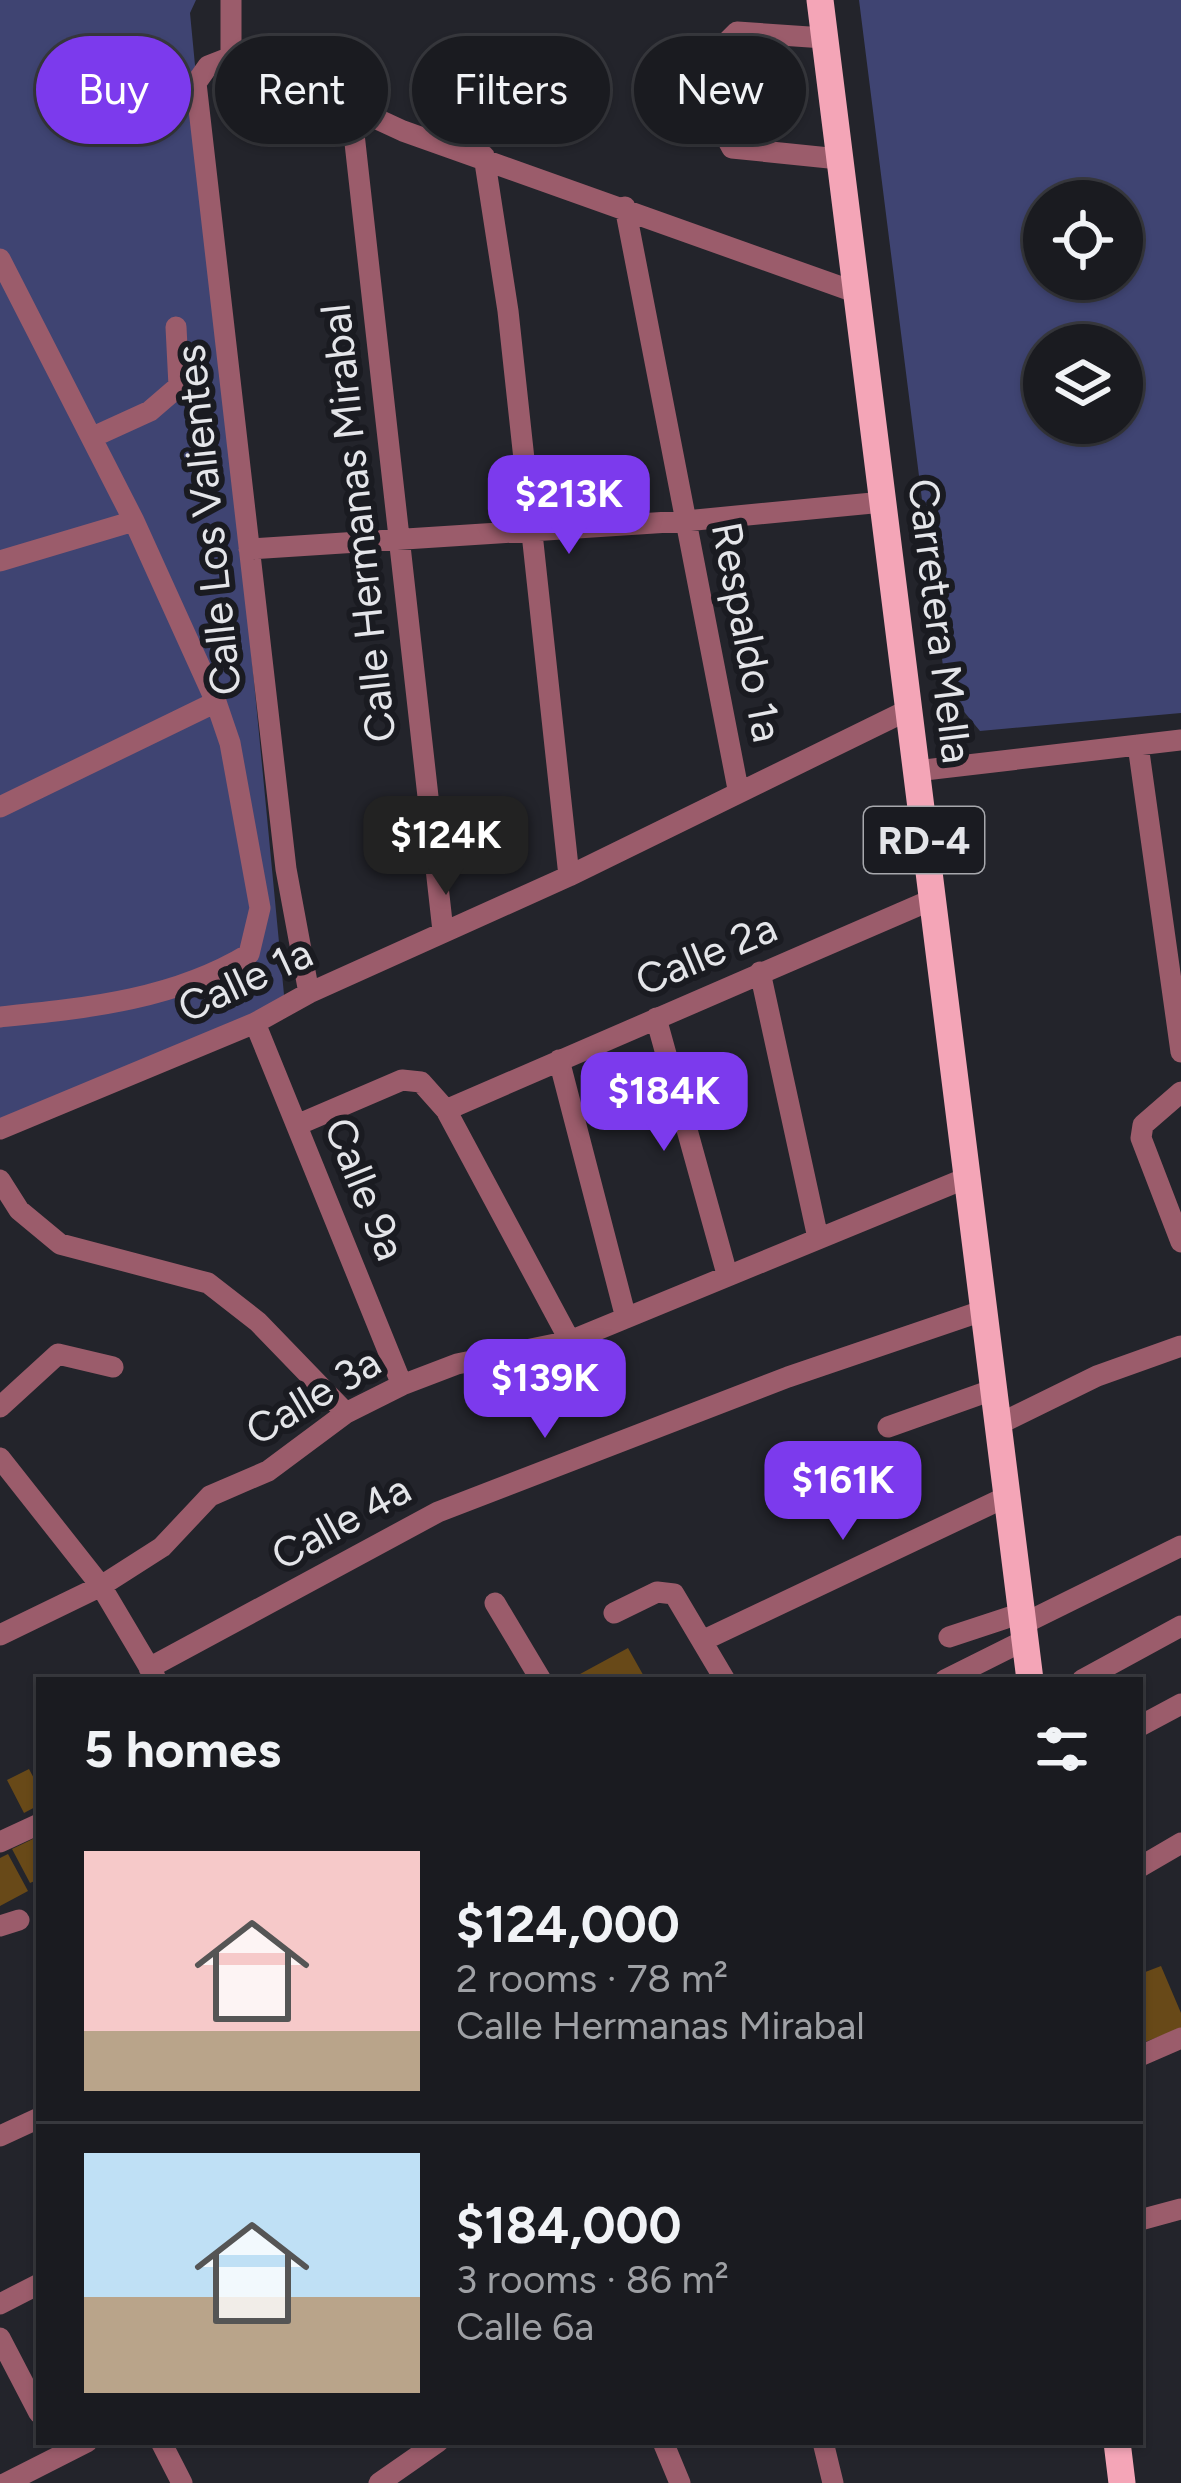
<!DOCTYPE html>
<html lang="en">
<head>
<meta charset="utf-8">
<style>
	body { margin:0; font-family:Figtree,sans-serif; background:#27282d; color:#f1f3f6; height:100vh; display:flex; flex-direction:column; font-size:45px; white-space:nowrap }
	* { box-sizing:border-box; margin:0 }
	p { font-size:39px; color:#9fa1a5 }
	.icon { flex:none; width:66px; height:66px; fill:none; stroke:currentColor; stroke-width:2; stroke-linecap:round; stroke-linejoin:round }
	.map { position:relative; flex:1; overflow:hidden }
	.drawer { position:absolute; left:36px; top:1677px; width:1107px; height:768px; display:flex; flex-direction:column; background:#1a1b20; border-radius:0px; box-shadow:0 3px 9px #0004,0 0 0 3px #38393e }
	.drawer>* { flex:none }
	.banner { position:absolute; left:36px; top:36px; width:1110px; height:108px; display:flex; gap:24px }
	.buttons { position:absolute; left:1023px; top:180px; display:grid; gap:24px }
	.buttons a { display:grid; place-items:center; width:120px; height:120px; border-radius:50%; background:#1a1b20; box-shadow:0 3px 9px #0004,0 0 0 3px #38393e; font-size:60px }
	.price { position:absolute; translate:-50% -102px; padding:0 27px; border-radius:24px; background:#7c3aed; color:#fff; font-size:39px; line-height:78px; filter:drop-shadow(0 3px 6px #0008) }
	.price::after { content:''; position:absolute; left:50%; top:72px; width:36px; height:27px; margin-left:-18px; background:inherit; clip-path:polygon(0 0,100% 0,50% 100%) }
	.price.active { background:#222; color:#fff }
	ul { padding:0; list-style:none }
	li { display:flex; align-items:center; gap:36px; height:300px; padding:0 48px }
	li+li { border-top:3px solid #38393e }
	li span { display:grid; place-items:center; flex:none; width:336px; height:240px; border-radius:0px; color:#555 }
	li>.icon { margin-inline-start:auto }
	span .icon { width:144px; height:144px; fill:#fffc; stroke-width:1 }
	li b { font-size:51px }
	h2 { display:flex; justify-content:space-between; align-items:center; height:144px; padding:0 48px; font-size:51px }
	.pill { padding:0 42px; border-radius:54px; background:#1a1b20; box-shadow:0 3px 9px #0004,0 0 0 3px #38393e; font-size:42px; line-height:108px }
	.pill.active { background:#7c3aed; color:#fff }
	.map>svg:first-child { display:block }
</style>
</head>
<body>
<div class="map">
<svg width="1181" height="2483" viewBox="0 0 1181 2483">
	<rect width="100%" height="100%" fill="#23242b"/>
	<path fill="#3f4472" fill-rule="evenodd" d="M 0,0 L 196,0 L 190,13 L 285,1005 L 0,1127 Z
		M 859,0 L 1181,0 L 1181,713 L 980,731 L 946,690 ZM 1044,201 L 1122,201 L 1122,279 L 1044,279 ZM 1044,345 L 1122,345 L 1122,423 L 1044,423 Z"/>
	<path fill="#684918" d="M 735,42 L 759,42 L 758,139 L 734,138 Z
		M 628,1648 L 646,1680 L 569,1680 Z
		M 29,1769 L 39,1788 L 39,1805 L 24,1813 L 7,1780 Z
		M 39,1836 L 39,1879 L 30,1883 L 12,1849 Z
		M 8,1854 L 28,1891 L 0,1906 L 0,1858 Z
		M 1161,1966 L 1181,2013 L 1181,2028 L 1140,2044 L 1140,1974 Z"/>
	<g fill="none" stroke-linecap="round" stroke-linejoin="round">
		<path stroke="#9b5c6b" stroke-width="21" d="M 231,0 L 231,57
			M 824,38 L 737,32 L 721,48 L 720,126 L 732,148 L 839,159
			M 231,57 L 208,66 L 196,83 L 286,869 L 309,993
			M 231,57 L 335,91 L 351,107 L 403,131 L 855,292
			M 351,107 L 443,931
			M 484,156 L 508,311 L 569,876
			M 625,207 L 738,789
			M 0,259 L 134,521 L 216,702 L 230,743 L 260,908 L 249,954 C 173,1000 87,1008 0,1017
			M 93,437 L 150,411 L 179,386 L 176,327
			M 249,549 L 685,521 L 883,502
			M 0,561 L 134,521
			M 1138,745 L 1181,1052
			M 916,771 L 1181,740
			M 0,807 L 216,702
			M 760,972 L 818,1238
			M 656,1018 L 727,1274
			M 255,1023 L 402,1385
			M 559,1060 L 626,1318
			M 1181,1092 L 1143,1125 L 1141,1138 L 1181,1242
			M 446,1110 L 931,900
			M 297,1125 L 402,1080 L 421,1082 L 446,1110 L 570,1341
			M 0,1129 L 255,1023 L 309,993 L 569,876 L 910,709
			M 0,1180 L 19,1210 L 60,1244 L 208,1283 L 258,1322 L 346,1413
			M 0,1407 L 58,1354 L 113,1367
			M 997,1425 L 1097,1376 L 1181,1346
			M 888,1427 L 992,1390
			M 0,1458 L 101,1586 L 155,1677
			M 495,1603 L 541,1680
			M 614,1613 L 657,1592 L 674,1594 L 725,1680
			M 1023,1624 L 1181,1546
			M 0,1635 L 101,1586 L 162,1547 L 210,1496 L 268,1471 L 346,1413 L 402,1385 L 457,1364 L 570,1341 L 964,1179
			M 949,1637 L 1022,1613
			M 702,1641 L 1008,1496
			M 149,1668 L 438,1512 L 788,1377 L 982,1311
			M 945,1680 L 1025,1640
			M 1082,1680 L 1181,1626
			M 1140,1726 L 1181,1704
			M 0,1842 L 39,1824
			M 1140,1867 L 1181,1843
			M 0,1926 L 19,1920
			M 1140,2056 L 1181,2038
			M 0,2136 L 39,2118
			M 1140,2220 L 1181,2209
			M 0,2304 L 39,2284
			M 0,2338 L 39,2413
			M 161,2442 L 182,2483
			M 663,2442 L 680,2483
			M 823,2442 L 833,2483
			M 6,2483 L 87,2442
			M 379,2483 L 438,2442"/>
		<path stroke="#f4a5b7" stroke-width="27" d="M 820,0 L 1030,1680
			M 1117,2442 L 1122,2483"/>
	</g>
	<g text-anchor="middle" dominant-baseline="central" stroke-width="12" stroke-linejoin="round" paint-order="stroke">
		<rect fill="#1a1b21" stroke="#a7a8ad" stroke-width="3" x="864" y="807" width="120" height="66" rx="9"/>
		<g font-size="39" font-weight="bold" fill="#e4e5e9">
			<text x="924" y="840">RD-4</text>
		</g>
		<g font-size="42" fill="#e4e5e9" stroke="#1a1b21">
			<text transform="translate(208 520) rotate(-96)">Calle Los Valientes</text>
			<text transform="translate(358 523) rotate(-96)">Calle Hermanas Mirabal</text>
			<text transform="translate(940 621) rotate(83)">Carretera Mella</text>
			<text transform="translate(747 632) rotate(79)">Respaldo 1a</text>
			<text transform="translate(706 954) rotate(-23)">Calle 2a</text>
			<text transform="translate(245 980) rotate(-25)">Calle 1a</text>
			<text transform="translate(365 1189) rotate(68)">Calle 9a</text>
			<text transform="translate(313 1396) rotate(-31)">Calle 3a</text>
			<text transform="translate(341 1522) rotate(-29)">Calle 4a</text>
		</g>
	</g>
</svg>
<div class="buttons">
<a><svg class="icon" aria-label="locate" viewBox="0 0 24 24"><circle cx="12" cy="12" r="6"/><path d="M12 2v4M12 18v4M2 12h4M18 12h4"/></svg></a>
<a><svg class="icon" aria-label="layers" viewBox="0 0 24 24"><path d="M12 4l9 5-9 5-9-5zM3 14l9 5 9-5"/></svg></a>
</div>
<b class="price" style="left:569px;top:557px">$213K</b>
<b class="price active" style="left:446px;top:898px">$124K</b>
<b class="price" style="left:664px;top:1154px">$184K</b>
<b class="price" style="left:545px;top:1441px">$139K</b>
<b class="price" style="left:843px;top:1543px">$161K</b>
<div class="banner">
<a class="pill active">Buy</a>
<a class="pill">Rent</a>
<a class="pill">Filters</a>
<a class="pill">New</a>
</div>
<section class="drawer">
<h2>5 homes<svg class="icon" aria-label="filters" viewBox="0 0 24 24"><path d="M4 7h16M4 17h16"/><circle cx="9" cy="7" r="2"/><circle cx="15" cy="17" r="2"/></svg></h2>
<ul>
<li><span style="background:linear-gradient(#f6c9c9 75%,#b9a48a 0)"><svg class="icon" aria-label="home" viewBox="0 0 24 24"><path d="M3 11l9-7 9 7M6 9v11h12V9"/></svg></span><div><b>$124,000</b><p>2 rooms · 78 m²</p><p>Calle Hermanas Mirabal</p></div></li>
<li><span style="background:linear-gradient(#bfe0f5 60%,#b9a48a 0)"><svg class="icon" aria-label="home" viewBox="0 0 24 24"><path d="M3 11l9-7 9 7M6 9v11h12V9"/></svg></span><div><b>$184,000</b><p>3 rooms · 86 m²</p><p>Calle 6a</p></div></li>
</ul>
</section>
</div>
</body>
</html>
